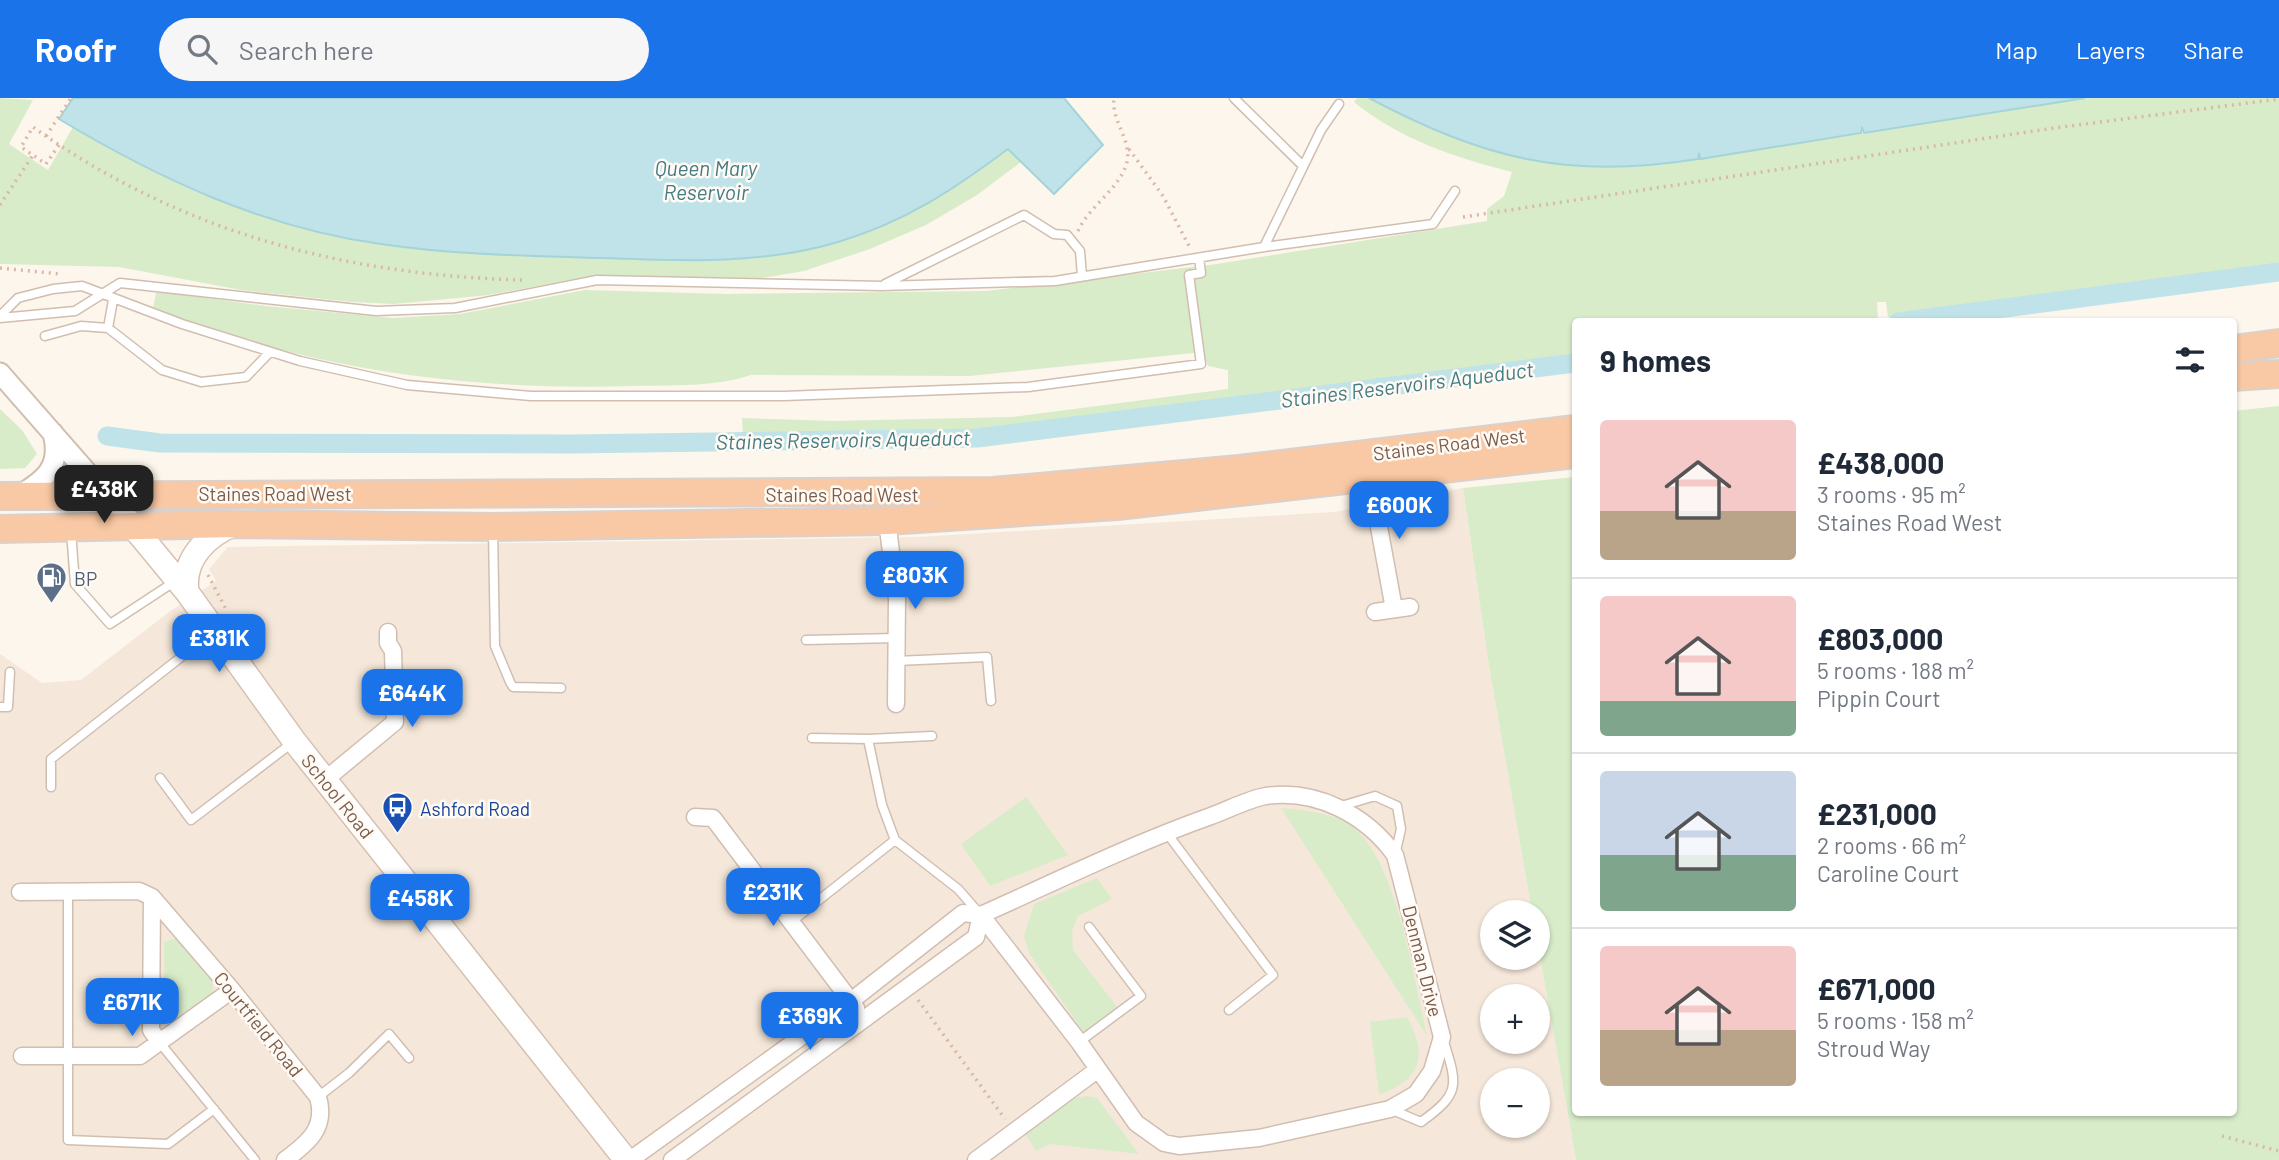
<!DOCTYPE html>
<html lang="en">
<head>
<meta charset="utf-8">
<style>
	body { margin:0; font-family:Barlow,sans-serif; background:#f6f6f7; color:#1f2937; height:100vh; display:flex; flex-direction:column; font-size:26px; white-space:nowrap }
	* { box-sizing:border-box; margin:0 }
	p { font-size:23px; color:#747a83 }
	.icon { flex:none; width:38px; height:38px; fill:none; stroke:currentColor; stroke-width:2; stroke-linecap:round; stroke-linejoin:round }
	.map { position:relative; flex:1; overflow:hidden }
	.details { position:absolute; left:1572px; top:220px; width:665px; height:798px; display:flex; flex-direction:column; background:#fff; border-radius:7px; box-shadow:0 2px 5px #0004 }
	.details>* { flex:none }
	.fabs { position:absolute; left:1480px; top:802px; display:grid; gap:14px }
	.fabs a { display:grid; place-items:center; width:70px; height:70px; border-radius:50%; background:#fff; box-shadow:0 2px 5px #0004; font-size:35px }
	.price { position:absolute; translate:-50% -60px; padding:0 16px; border-radius:14px; background:#1a73e8; color:#fff; font-size:23px; line-height:46px; filter:drop-shadow(0 2px 4px #0008) }
	.price::after { content:''; position:absolute; left:50%; top:42px; width:21px; height:16px; margin-left:-10px; background:inherit; clip-path:polygon(0 0,100% 0,50% 100%) }
	.price.active { background:#222; color:#fff }
	ul { padding:0; list-style:none }
	li { display:flex; align-items:center; gap:21px; height:175px; padding:0 28px }
	li+li { border-top:2px solid #e0e1e3 }
	li span { display:grid; place-items:center; flex:none; width:196px; height:140px; border-radius:7px; color:#555 }
	li>.icon { margin-inline-start:auto }
	span .icon { width:84px; height:84px; fill:#fffc; stroke-width:1 }
	li b { font-size:30px }
	h2 { display:flex; justify-content:space-between; align-items:center; height:84px; padding:0 28px; font-size:30px }
	header { display:flex; align-items:center; gap:42px; box-sizing:border-box; height:98px; padding:0 35px; background:#1a73e8; color:#fff }
	header strong { font-size:33px }
	nav { display:flex; gap:38px; margin-inline-start:auto; font-size:24px }
	.search { width:490px; height:63px; background:#f6f6f7; display:flex; align-items:center; gap:18px; box-sizing:border-box; padding:0 24px; border-radius:38px; color:#747a83; font-size:26px }
	.map>svg:first-child { display:block }
</style>
</head>
<body>
<header>
<strong>Roofr</strong>
<div class="search"><svg class="icon" aria-label="search" viewBox="0 0 24 24"><circle cx="10" cy="10" r="6"/><path d="M15 15l6 6"/></svg>Search here</div>
<nav><a>Map</a><a>Layers</a><a>Share</a></nav>
</header>
<div class="map">
<svg width="2279" height="1062" viewBox="0 0 2279 1062">
	<rect width="100%" height="100%" fill="#fdf6ec"/>
	<path fill="#f5e8da" fill-rule="evenodd" d="M 1463,390 L 1489,568 L 1532,814 L 1493,814 L 1493,859 L 1538,859 L 1538,848 L 1576,1062 L 0,1062 L 0,556 L 42,585 L 81,582 L 169,514 L 216,483 L 209,471 L 228,449 L 919,439 L 1334,414 ZM 1493,898 L 1538,898 L 1538,943 L 1493,943 ZM 1493,982 L 1538,982 L 1538,1027 L 1493,1027 Z"/>
	<path fill="#d8ecc9" d="M 0,0 L 33,2 L 9,46 L 48,72 L 73,29 C 167,87 271,131 382,146 C 455,156 529,158 603,160 C 682,163 762,168 839,144 C 904,124 954,92 1009,51 L 1021,64 L 977,97 L 926,127 L 870,151 L 804,173 L 762,180 L 590,178 L 489,197 L 394,206 L 352,204 L 241,192 L 119,169 L 0,166 Z
		M 1357,0 L 1369,0 C 1482,59 1553,78 1680,64 L 2085,0 L 2279,0 L 2279,168 L 1888,219 L 1886,204 L 1877,204 L 1878,221 L 1853,224 L 1575,224 L 1575,259 L 1040,327 C 941,337 842,333 743,336 L 742,320 L 832,323 L 1012,319 L 1228,291 L 1228,272 L 1208,268 L 1203,254 L 970,278 L 751,277 C 714,289 673,287 634,288 C 497,292 359,279 228,236 C 203,228 177,221 153,210 L 156,195 L 164,194 L 266,208 L 393,220 L 460,216 L 585,192 L 725,196 L 986,193 L 1210,167 L 1487,123 L 1487,111 L 1504,98 L 1512,74 C 1456,60 1399,41 1354,4 Z
		M 2279,308 L 2279,1062 L 1576,1062 L 1538,848 L 1538,814 L 1532,814 L 1489,568 L 1463,390 L 1575,379 L 1575,1015 L 2233,1015 L 2233,313 Z
		M 0,311 L 22,332 L 37,356 L 25,370 L 0,371 Z
		M 1026,699 L 1068,757 L 990,788 L 961,746 Z
		M 1281,710 C 1303,712 1329,714 1348,726 C 1396,754 1415,886 1427,938 Z
		M 1097,780 L 1112,801 L 1078,818 L 1072,833 L 1073,852 L 1124,918 L 1084,935 L 1029,855 L 1024,838 L 1034,806 Z
		M 177,840 L 212,880 L 213,896 L 172,926 L 165,922 L 164,844 Z
		M 1407,919 C 1428,957 1422,981 1379,997 L 1370,924 Z
		M 1086,998 L 1097,1000 L 1139,1056 L 1050,1046 L 1036,1053 L 1026,1037 L 1028,1033 L 1075,1000 Z"/>
	<path fill="#bfe3e8" stroke="#a5d3da" stroke-width="2" d="M 73,0 L 1064,0 L 1103,47 L 1054,96 L 1008,51 C 953,92 905,124 838,144 C 761,167 682,163 602,160 C 528,158 455,157 381,146 C 264,130 159,81 59,21 Z
		M 1369,0 L 2085,0 L 1864,35 L 1862,29 L 1861,35 L 1700,61 L 1699,55 L 1698,61 C 1567,82 1485,61 1369,0 Z"/>
	<g fill="none" stroke-linecap="round" stroke-linejoin="round">
		<path stroke="#bfe3e8" stroke-width="19" d="M 1898,224 L 2279,174
			M 107,338 L 160,345 L 573,346 L 977,340 L 1575,265"/>
		<defs>
			<path id="service" d="M 1234,0 L 1303,68
				M 1264,149 L 1321,32 L 1339,6
				M 885,186 L 1024,117 L 1054,136 L 1067,137 L 1080,153 L 1082,178
				M 0,218 L 18,200 L 53,191 L 82,188 L 182,226 L 300,263 L 407,287 L 531,298 L 784,298 L 1028,289 L 1201,266 L 1189,177 L 1201,175 L 1199,160
				M 0,220 L 75,213 L 120,185 L 376,213 L 455,210 L 597,182 L 882,188 L 1055,183 L 1264,149 L 1433,126 L 1455,93
				M 108,230 L 113,202
				M 45,238 L 81,228 L 108,230 L 162,272 L 201,284 L 246,279 L 270,254
				M 493,432 L 495,548 L 510,584 L 513,589 L 561,590
				M 71,433 L 75,486 L 110,526 L 174,484
				M 806,542 L 896,540
				M 896,563 L 987,559 L 991,603
				M 0,609 L 8,609 L 10,574
				M 932,638 L 868,641 L 882,707 L 895,742 L 958,791 L 979,815
				M 812,640 L 868,641
				M 160,680 L 191,722 L 292,645
				M 51,689 L 51,661 L 213,534
				M 1338,709 L 1375,698 L 1397,708 L 1401,731 L 1395,757
				M 1166,734 L 1273,877 L 1229,912
				M 68,794 L 68,1042 L 168,1046 L 214,1011
				M 791,824 L 895,742
				M 1079,944 L 1141,898 L 1089,829
				M 160,945 L 255,1062
				M 318,999 L 349,975 L 389,936 L 409,960
				M 1390,1011 L 1421,1024 C 1460,996 1458,988 1444,944"/>
			<path id="minor" d="M 1370,380 L 1394,511
				M 887,423 L 897,501 L 896,606
				M 1375,514 L 1410,509
				M 326,681 L 395,624 L 393,553 L 388,545 L 388,534
				M 695,719 L 713,720 L 856,910
				M 20,794 L 139,793 L 152,799 L 232,892 L 318,999 C 327,1030 308,1045 285,1062
				M 152,799 L 151,932 L 160,945
				M 22,958 L 140,958 L 232,892
				M 630,1062 L 851,903 L 963,815 L 981,817 C 1057,783 1132,746 1211,718 C 1228,712 1248,701 1266,698 C 1317,691 1366,717 1395,757 L 1442,939 L 1432,973 L 1416,996 L 1390,1011 L 1259,1040 L 1179,1048 L 1164,1045 L 1136,1025 L 1079,944 L 981,817
				M 672,1062 L 976,839 L 981,817
				M 976,1062 L 1097,972"/>
			<path id="tertiary" d="M 0,275 L 106,396
				M 18,398 C 45,382 62,369 53,335"/>
			<path id="secondary" d="M 106,396 L 187,494 L 295,644 L 626,1062
				M 187,494 C 182,461 207,437 235,426"/>
			<path id="trunk" d="M 2233,251 L 2279,245
				M 2233,279 L 2279,276
				M 0,398 L 993,393 L 1239,371 L 1575,331
				M 0,431 L 235,426 L 493,429 L 887,423 L 1117,408 L 1575,356"/>
		</defs>
		<use href="#service" stroke="#d1beb0" stroke-width="11"/>
		<use href="#minor" stroke="#d1beb0" stroke-width="19"/>
		<use href="#tertiary" stroke="#d1beb0" stroke-width="23"/>
		<use href="#secondary" stroke="#d6c0b0" stroke-width="26"/>
		<use href="#trunk" stroke="#dad1cd" stroke-width="30"/>
		<path stroke="#d9b8a5" stroke-width="3.5" stroke-dasharray="2 5" stroke-linecap="butt" d="M 46,38 L 71,0
			M 59,47 L 46,66 L 21,49 L 33,29 C 180,134 343,177 522,182
			M 1129,51 L 1163,98 L 1189,148
			M 0,107 L 33,57
			M 1463,119 L 2054,30 L 2279,1
			M 1078,133 C 1089,108 1120,91 1127,64 C 1132,42 1111,23 1114,0
			M 0,170 L 60,176
			M 208,477 L 227,513
			M 918,902 L 1005,1021
			M 2222,1038 L 2279,1053"/>
		<use href="#service" stroke="#fff" stroke-width="8"/>
		<use href="#minor" stroke="#fff" stroke-width="16"/>
		<use href="#tertiary" stroke="#fff" stroke-width="19"/>
		<use href="#secondary" stroke="#fff" stroke-width="23"/>
		<use href="#trunk" stroke="#f9c8a4" stroke-width="26"/>
	</g>
	<defs>
		<symbol id="fuel-pin" viewBox="-11 -11 22 30"><path d="M0 17L-7.5 6A9.5 9.5 0 1 1 7.5 6Z" fill="#5c6f8a" stroke="#fffaf3"/><path d="M-5.5-6h7V0h2V4h1.3V-2.5L3-4.5l.8-.8L6-3V5H2.5V1h-1V6h-7ZM-4.2-4.7v3.2H.2V-4.7Z" fill="#fff"/></symbol>
		<symbol id="bus-pin" viewBox="-11 -11 22 30"><path d="M0 17L-7.5 6A9.5 9.5 0 1 1 7.5 6Z" fill="#1a4fb4" stroke="#fffaf3"/><path d="M-5-6H5V4H4V6H2V4H-2V6H-4V4H-5ZM-3.5-4V0h7V-4ZM-3.5 1.2v1.5H-2V1.2ZM2 1.2v1.5H3.5V1.2Z" fill="#fff"/></symbol>
	</defs>
	<g fill-rule="evenodd">
		<use href="#fuel-pin" x="34" y="462" width="35" height="47"/>
		<use href="#bus-pin" x="380" y="692" width="35" height="47"/>
	</g>
	<g text-anchor="middle" dominant-baseline="central" stroke-width="5" stroke-linejoin="round" paint-order="stroke">
		<g font-size="19" fill="#7a5c4d" stroke="#fffaf3">
			<text transform="translate(1449 346) rotate(-7)">Staines Road West</text>
			<text x="275" y="395">Staines Road West</text>
			<text x="842" y="396">Staines Road West</text>
			<text transform="translate(338 698) rotate(51)">School Road</text>
			<text transform="translate(1423 863) rotate(76)">Denman Drive</text>
			<text transform="translate(259 926) rotate(51)">Courtfield Road</text>
		</g>
		<g font-size="19" fill="#4e5e75" stroke="#fffaf3" text-anchor="start">
			<text x="74" y="480">BP</text>
		</g>
		<g font-size="19" fill="#164399" stroke="#fffaf3" text-anchor="start">
			<text x="420" y="710">Ashford Road</text>
		</g>
		<g font-size="21" font-style="italic" fill="#437c86" stroke="#fffaf3">
			<text x="706" y="69">Queen Mary<tspan x="706" dy="24">Reservoir</tspan></text>
			<text transform="translate(1407 286) rotate(-7)">Staines Reservoirs Aqueduct</text>
			<text transform="translate(843 341) rotate(-1)">Staines Reservoirs Aqueduct</text>
		</g>
	</g>
</svg>
<div class="fabs">
<a><svg class="icon" aria-label="layers" viewBox="0 0 24 24"><path d="M12 4l9 5-9 5-9-5zM3 14l9 5 9-5"/></svg></a>
<a>+</a>
<a>−</a>
</div>
<b class="price active" style="left:104px;top:427px">£438K</b>
<b class="price" style="left:1399px;top:443px">£600K</b>
<b class="price" style="left:915px;top:513px">£803K</b>
<b class="price" style="left:219px;top:576px">£381K</b>
<b class="price" style="left:412px;top:631px">£644K</b>
<b class="price" style="left:773px;top:830px">£231K</b>
<b class="price" style="left:420px;top:836px">£458K</b>
<b class="price" style="left:132px;top:940px">£671K</b>
<b class="price" style="left:810px;top:954px">£369K</b>
<section class="details">
<h2>9 homes<svg class="icon" aria-label="filters" viewBox="0 0 24 24"><path d="M4 7h16M4 17h16"/><circle cx="9" cy="7" r="2"/><circle cx="15" cy="17" r="2"/></svg></h2>
<ul>
<li><span style="background:linear-gradient(#f6c9c9 65%,#b9a48a 0)"><svg class="icon" aria-label="home" viewBox="0 0 24 24"><path d="M3 11l9-7 9 7M6 9v11h12V9"/></svg></span><div><b>£438,000</b><p>3 rooms · 95 m²</p><p>Staines Road West</p></div></li>
<li><span style="background:linear-gradient(#f6c9c9 75%,#7fa58c 0)"><svg class="icon" aria-label="home" viewBox="0 0 24 24"><path d="M3 11l9-7 9 7M6 9v11h12V9"/></svg></span><div><b>£803,000</b><p>5 rooms · 188 m²</p><p>Pippin Court</p></div></li>
<li><span style="background:linear-gradient(#c9d6e8 60%,#7fa58c 0)"><svg class="icon" aria-label="home" viewBox="0 0 24 24"><path d="M3 11l9-7 9 7M6 9v11h12V9"/></svg></span><div><b>£231,000</b><p>2 rooms · 66 m²</p><p>Caroline Court</p></div></li>
<li><span style="background:linear-gradient(#f6c9c9 60%,#b9a48a 0)"><svg class="icon" aria-label="home" viewBox="0 0 24 24"><path d="M3 11l9-7 9 7M6 9v11h12V9"/></svg></span><div><b>£671,000</b><p>5 rooms · 158 m²</p><p>Stroud Way</p></div></li>
</ul>
</section>
</div>
</body>
</html>
